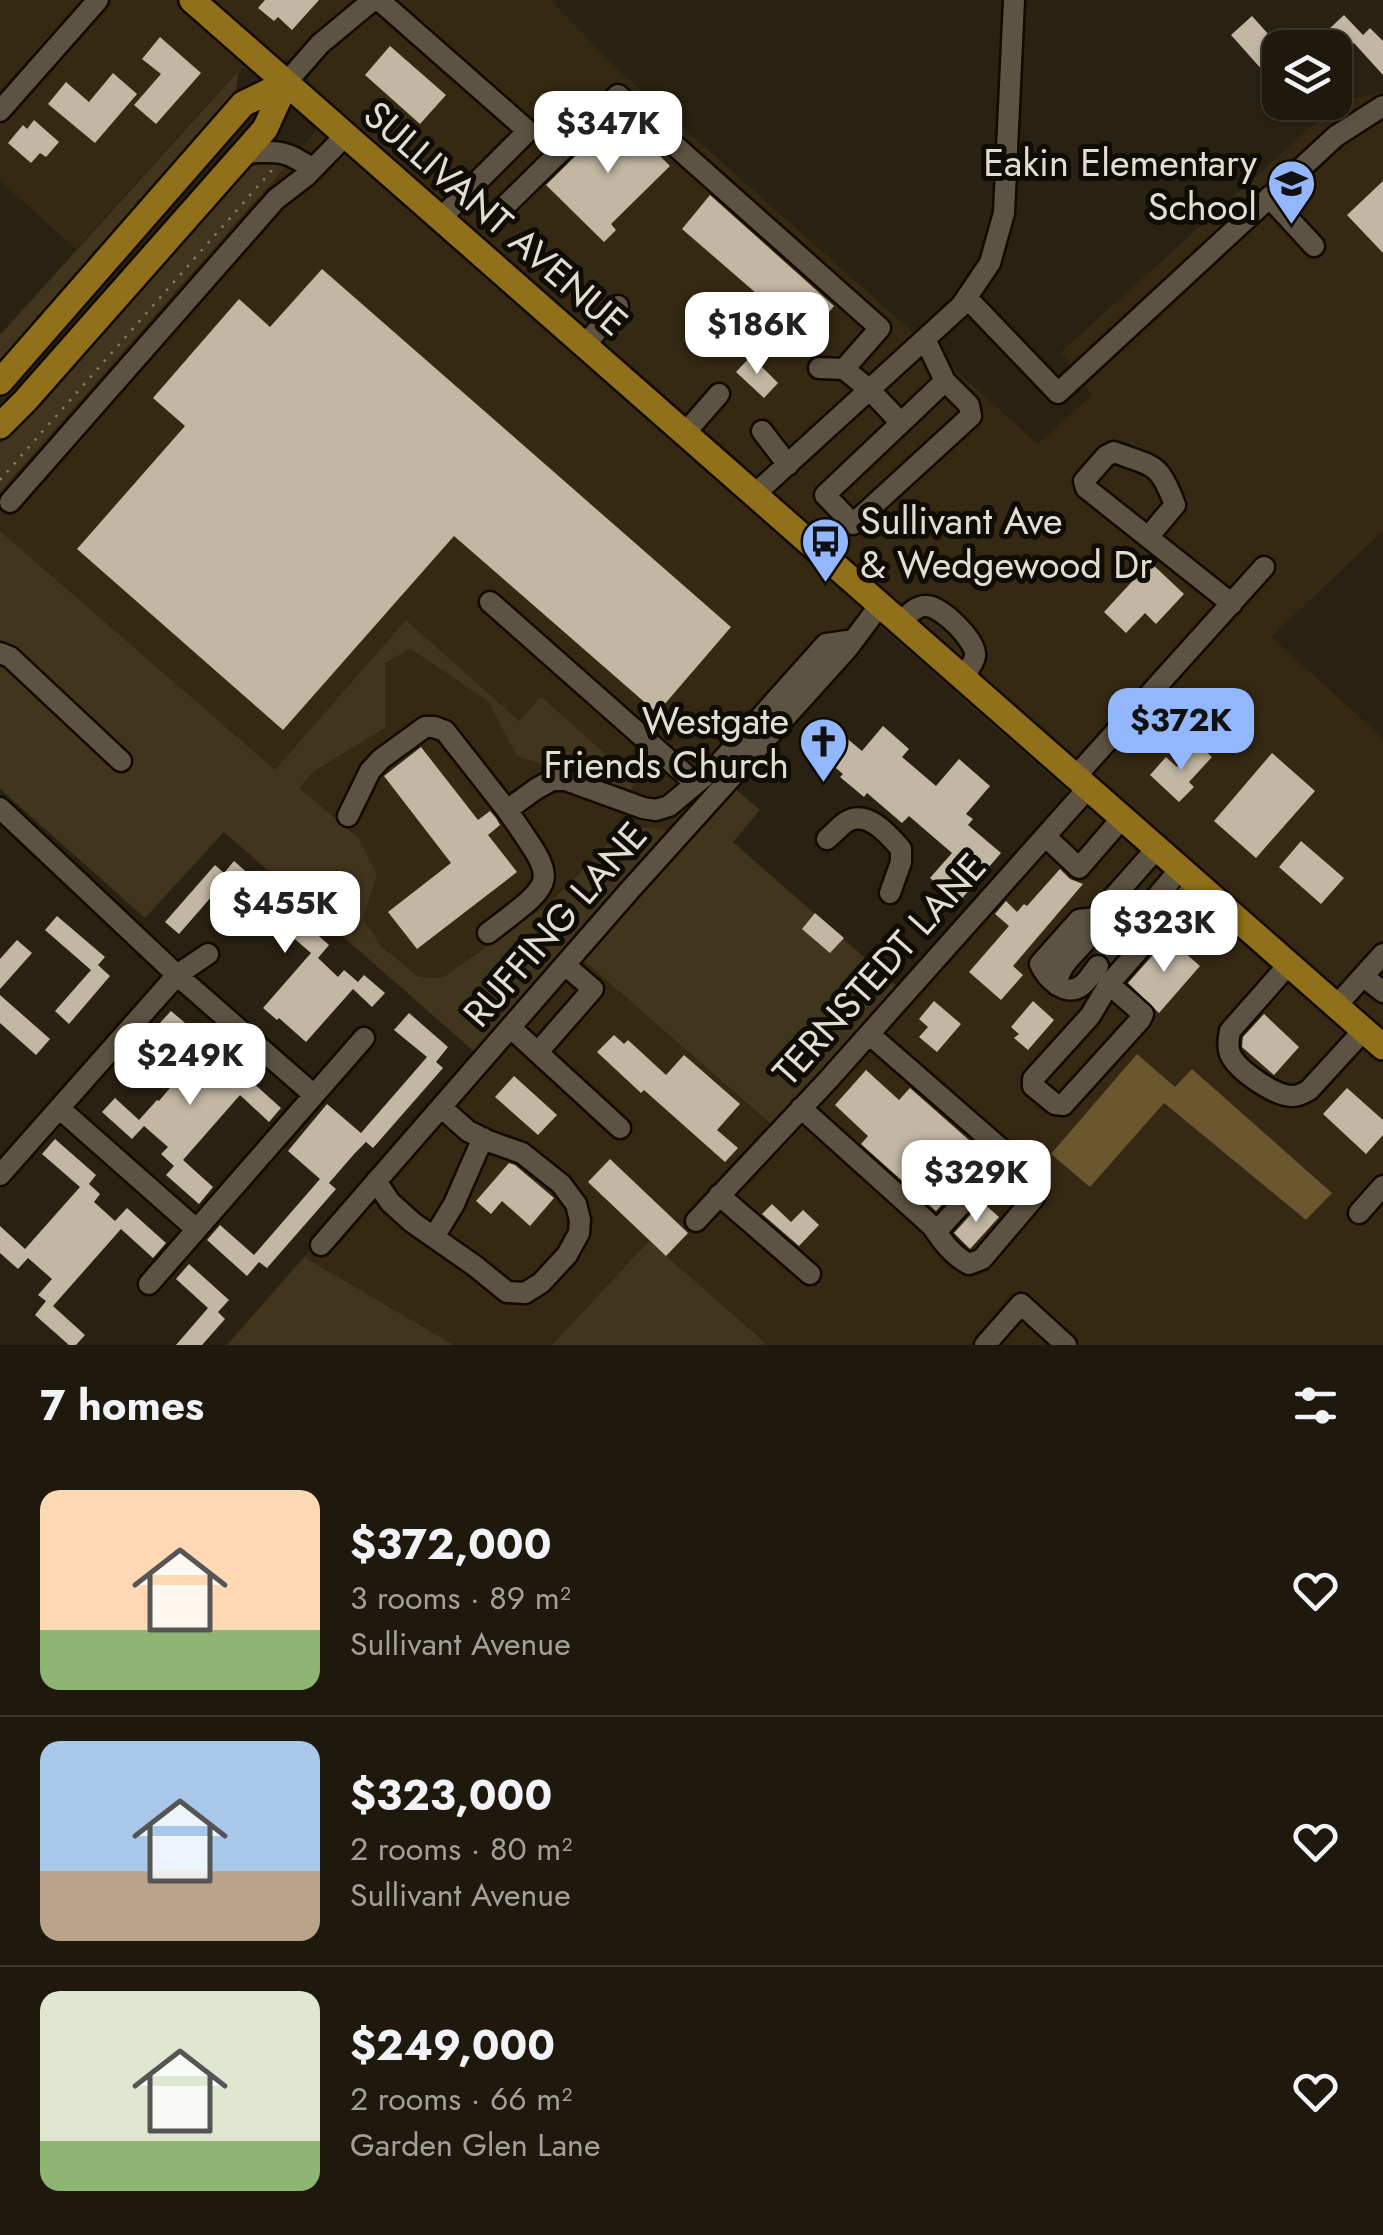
<!DOCTYPE html>
<html lang="en">
<head>
<meta charset="utf-8">
<style>
	body { margin:0; font-family:Jost,sans-serif; background:#272216; color:#f1f3f6; height:100vh; display:flex; flex-direction:column; font-size:38px; white-space:nowrap }
	* { box-sizing:border-box; margin:0 }
	p { font-size:32px; color:#a1a09d }
	.icon { flex:none; width:55px; height:55px; fill:none; stroke:currentColor; stroke-width:2; stroke-linecap:round; stroke-linejoin:round }
	.map { position:relative; height:1345px; overflow:hidden }
	.side { display:flex; flex-direction:column; background:#1f190d; flex:1 }
	.side>* { flex:none }
	.buttons { position:absolute; left:1262px; top:30px; display:grid; gap:20px }
	.buttons a { display:grid; place-items:center; width:90px; height:90px; border-radius:20px; background:#1f190d; box-shadow:0 2px 8px #0004,0 0 0 2px #3c382e; font-size:50px }
	.price { position:absolute; translate:-50% -85px; padding:0 22px; border-radius:20px; background:#fff; color:#222; font-size:32px; line-height:65px; filter:drop-shadow(0 2px 5px #0008) }
	.price::after { content:''; position:absolute; left:50%; top:60px; width:30px; height:22px; margin-left:-15px; background:inherit; clip-path:polygon(0 0,100% 0,50% 100%) }
	.price.current { background:#93b7fd; color:#111 }
	ul { padding:0; list-style:none }
	li { display:flex; align-items:center; gap:30px; height:250px; padding:0 40px }
	li+li { border-top:2px solid #3c382e }
	li span { display:grid; place-items:center; flex:none; width:280px; height:200px; border-radius:20px; color:#555 }
	li>.icon { margin-inline-start:auto }
	span .icon { width:120px; height:120px; fill:#fffc; stroke-width:1 }
	li b { font-size:42px }
	h2 { display:flex; justify-content:space-between; align-items:center; height:120px; padding:0 40px; font-size:42px }
	.map>svg:first-child { display:block }
</style>
</head>
<body>
<div class="map">
<svg width="1383" height="1345" viewBox="0 0 1383 1345">
	<rect width="100%" height="100%" fill="#292111"/>
	<path fill="#352913" fill-rule="evenodd" d="M 0,0 L 353,0 L 355,2 L 295,57 L 238,70 L 76,249 L 0,181 Z
		M 394,0 L 550,0 L 621,72 L 1038,444 L 1092,395 L 1061,352 L 1339,101 L 1383,92 L 1383,531 L 1271,637 L 1383,738 L 1383,1345 L 762,1345 L 765,1341 L 649,1242 L 552,1345 L 454,1345 L 304,1257 L 570,948 L 773,1127 L 1070,794 L 876,623 L 682,840 L 581,870 L 551,902 L 442,978 L 420,977 L 381,946 L 363,917 L 377,874 L 359,838 L 298,788 L 313,772 L 385,728 L 385,663 L 409,649 L 488,701 L 518,756 L 542,698 L 520,722 L 406,621 L 275,771 L 0,531 L 0,492 L 316,131 L 307,71 L 364,17 ZM 1192,1070 L 1331,1192 L 1306,1220 L 1164,1103 Z"/>
	<path fill="#42351d" d="M 239,70 L 235,97 L 0,364 L 0,335 Z
		M 271,160 L 286,166 L 0,492 L 0,444 L 33,411 L 242,170 Z
		M 0,531 L 275,770 L 406,620 L 519,721 L 541,697 L 635,780 L 630,794 L 517,756 L 488,701 L 410,649 L 385,663 L 385,728 L 313,772 L 299,788 L 359,838 L 377,874 L 363,918 L 381,946 L 419,977 L 442,978 L 551,902 L 626,825 L 674,831 L 478,1055 L 224,832 L 145,918 L 0,789 Z
		M 733,787 L 760,810 L 733,842 L 899,988 L 774,1127 L 580,957 Z
		M 649,1241 L 765,1342 L 762,1345 L 552,1345 Z
		M 304,1257 L 454,1345 L 227,1345 Z"/>
	<path fill="#6b562d" d="M 1137,1054 L 1175,1087 L 1192,1069 L 1332,1193 L 1306,1220 L 1164,1103 L 1090,1187 L 1051,1154 Z"/>
	<path fill="#c2b7a3" d="M 265,0 L 319,0 L 292,30 L 278,17 L 274,21 L 258,8 Z
		M 1344,15 L 1363,35 L 1370,28 L 1383,41 L 1383,75 L 1354,43 L 1335,61 L 1335,48 L 1309,48 Z
		M 1252,16 L 1280,47 L 1280,90 L 1231,35 Z
		M 160,37 L 201,73 L 156,124 L 134,105 L 161,74 L 142,59 Z
		M 390,46 L 446,95 L 420,124 L 365,75 Z
		M 113,73 L 137,94 L 95,143 L 48,104 L 66,82 L 89,102 Z
		M 618,114 L 670,166 L 611,224 L 616,230 L 604,242 L 546,185 Z
		M 34,120 L 59,142 L 46,157 L 40,153 L 31,163 L 8,143 L 23,125 L 27,129 Z
		M 1383,181 L 1383,253 L 1347,215 Z
		M 710,195 L 834,306 L 820,323 L 806,310 L 793,325 L 682,229 Z
		M 322,269 L 731,627 L 657,713 L 454,536 L 283,730 L 77,549 L 185,426 L 153,398 L 239,299 L 270,327 Z
		M 751,356 L 778,383 L 764,398 L 736,372 Z
		M 1150,562 L 1184,594 L 1156,624 L 1145,613 L 1126,633 L 1104,612 Z
		M 883,726 L 909,749 L 902,757 L 936,786 L 959,759 L 990,786 L 966,814 L 973,819 L 968,825 L 1001,853 L 958,903 L 930,878 L 952,853 L 909,816 L 902,823 L 867,793 L 864,797 L 840,777 L 843,774 L 825,759 L 844,736 L 862,751 Z
		M 1198,744 L 1212,757 L 1189,782 L 1194,787 L 1179,802 L 1150,775 L 1166,757 L 1177,767 Z
		M 421,747 L 478,820 L 490,811 L 496,818 L 500,825 L 488,835 L 517,872 L 417,949 L 388,912 L 451,863 L 384,776 Z
		M 1272,753 L 1315,791 L 1256,858 L 1214,821 Z
		M 1301,841 L 1344,878 L 1321,904 L 1279,867 Z
		M 234,861 L 329,945 L 318,958 L 338,977 L 344,970 L 358,982 L 364,975 L 385,993 L 372,1007 L 353,989 L 306,1042 L 279,1018 L 277,1020 L 263,1008 L 311,953 L 226,880 L 179,934 L 165,922 L 215,865 L 224,873 Z
		M 1060,869 L 1070,879 L 1083,884 L 1013,966 L 1023,975 L 1001,1000 L 969,972 L 1009,926 L 995,914 L 1006,901 L 1017,912 L 1024,904 L 1027,906 Z
		M 1129,900 L 1133,903 L 1130,911 L 1132,918 L 1139,925 L 1116,952 L 1102,940 L 1112,929 L 1108,925 Z
		M 815,913 L 844,938 L 830,953 L 802,929 Z
		M 57,916 L 105,957 L 98,965 L 110,976 L 69,1024 L 55,1011 L 91,970 L 45,930 Z
		M 1168,938 L 1200,966 L 1159,1013 L 1128,983 Z
		M 17,940 L 32,953 L 0,989 L 0,959 Z
		M 0,995 L 50,1039 L 36,1055 L 0,1023 Z
		M 934,1001 L 961,1024 L 937,1052 L 919,1037 L 928,1027 L 919,1019 Z
		M 1033,1001 L 1054,1020 L 1028,1050 L 1014,1038 L 1019,1034 L 1011,1027 Z
		M 171,1011 L 210,1044 L 204,1052 L 244,1088 L 251,1081 L 281,1108 L 269,1122 L 240,1095 L 183,1160 L 213,1187 L 199,1204 L 166,1175 L 174,1166 L 161,1154 L 168,1147 L 144,1126 L 132,1139 L 102,1112 L 115,1098 L 139,1120 L 157,1100 L 159,1101 L 196,1057 L 158,1025 Z
		M 409,1013 L 448,1047 L 436,1062 L 443,1068 L 373,1148 L 366,1142 L 355,1153 L 329,1183 L 336,1189 L 267,1268 L 259,1262 L 247,1276 L 207,1240 L 220,1225 L 254,1255 L 320,1179 L 288,1151 L 327,1104 L 361,1133 L 427,1057 L 394,1030 Z
		M 1264,1014 L 1299,1047 L 1274,1075 L 1242,1047 L 1243,1037 Z
		M 614,1035 L 624,1044 L 628,1040 L 666,1075 L 684,1055 L 740,1104 L 717,1130 L 738,1148 L 725,1162 L 644,1090 L 641,1093 L 597,1052 Z
		M 866,1070 L 899,1100 L 910,1088 L 987,1156 L 936,1211 L 861,1144 L 868,1136 L 835,1105 Z
		M 514,1076 L 557,1115 L 538,1135 L 495,1097 Z
		M 1347,1088 L 1383,1120 L 1383,1135 L 1366,1154 L 1323,1114 Z
		M 55,1139 L 96,1175 L 89,1184 L 100,1194 L 94,1202 L 115,1221 L 127,1208 L 166,1243 L 153,1258 L 121,1229 L 53,1306 L 85,1335 L 76,1345 L 69,1345 L 35,1315 L 46,1301 L 38,1295 L 52,1279 L 28,1258 L 18,1269 L 0,1253 L 0,1226 L 25,1249 L 80,1187 L 42,1154 Z
		M 610,1159 L 688,1233 L 666,1256 L 588,1182 Z
		M 509,1163 L 515,1165 L 554,1198 L 530,1226 L 502,1201 L 491,1214 L 476,1201 Z
		M 982,1202 L 999,1217 L 970,1249 L 954,1233 Z
		M 772,1204 L 791,1222 L 803,1210 L 819,1225 L 799,1246 L 762,1214 Z
		M 189,1264 L 229,1300 L 218,1312 L 225,1319 L 202,1345 L 176,1345 L 208,1308 L 176,1279 Z"/>
	<g fill="none" stroke-linecap="round" stroke-linejoin="round">
		<path stroke="#453d2e" stroke-width="20" stroke-dasharray="20 10" stroke-linecap="butt" d="M 1098,966 L 1144,912"/>
		<defs>
			<path id="minor" d="M 379,0 L 528,131 L 440,219
				M 286,83 L 320,44 L 373,0
				M 0,111 L 98,0
				M 243,153 C 274,151 286,149 312,169
				M 1269,197 L 1314,246
				M 504,207 L 618,95 L 880,328 L 844,369 L 870,390 L 901,423 L 825,495 L 853,524 L 971,416 L 969,405 L 945,381 L 901,423
				M 967,298 L 1058,393 L 1336,136 L 1383,106
				M 925,339 L 945,381
				M 585,345 L 618,306
				M 819,368 L 844,369
				M 762,431 L 788,465
				M 685,433 L 719,394
				M 755,494 L 961,306 L 990,263 L 1004,213 L 1014,0
				M 10,502 L 276,199 L 306,176 L 345,136
				M 1148,537 L 1175,505 C 1159,462 1154,467 1114,452 L 1106,456 L 1084,481 L 1086,488 L 1232,604
				M 490,602 L 696,784
				M 900,623 C 908,615 916,605 927,606 C 942,607 977,641 975,656 C 974,664 967,671 963,677
				M 0,653 L 10,657 L 121,761
				M 1076,776 L 1264,567
				M 0,808 L 177,975 L 314,1095
				M 348,816 L 370,771 L 381,759 L 425,727 L 434,727 L 445,731 L 507,810
				M 1045,836 L 1079,868 L 1123,817
				M 827,839 C 833,834 839,827 846,822 C 867,809 888,834 901,849 L 901,862 L 890,893
				M 1144,912 L 1181,868
				M 1095,918 L 1079,920 L 1040,964 C 1046,977 1065,998 1081,986 C 1087,982 1093,972 1098,966
				M 488,933 C 560,878 558,884 507,810 L 536,789 L 552,780 L 566,780 L 643,808 L 656,810 L 669,806 L 717,766 L 826,644 L 854,640
				M 1289,964 L 1230,1031 C 1228,1040 1227,1048 1231,1056 C 1239,1071 1276,1097 1293,1096 C 1298,1096 1304,1093 1309,1090 L 1364,1030
				M 1363,976 L 1383,992
				M 1109,984 L 1143,1014 L 1140,1020 L 1063,1105 L 1055,1104 L 1033,1086 L 1033,1079 L 1090,1016 L 1109,984 L 1197,883
				M 1057,985 C 1059,956 1091,949 1095,918 L 1157,848
				M 1337,1005 L 1383,954
				M 511,1028 L 620,1128
				M 538,1052 L 593,989 L 565,965
				M 59,1108 L 196,1229
				M 801,1108 L 932,1226 C 943,1242 952,1255 969,1264 L 982,1259 L 1033,1199 C 1039,1190 1038,1185 1032,1176 L 869,1034
				M 0,1175 L 177,975 L 208,954
				M 376,1181 L 390,1202 L 412,1222 L 475,1266 L 507,1292 L 525,1293 L 541,1283 L 567,1255 L 579,1233 L 580,1220 L 576,1204 L 561,1184 L 522,1153 L 488,1141 L 468,1131 L 441,1107
				M 719,1195 L 810,1274
				M 1359,1213 L 1383,1186
				M 696,1221 L 829,1079 L 1089,787
				M 936,1232 L 1007,1154
				M 434,1237 L 454,1204 L 483,1138
				M 321,1245 L 629,891 L 847,649 L 880,605
				M 149,1284 L 364,1038
				M 985,1345 L 1021,1304 L 1066,1345"/>
			<path id="major" d="M 192,0 L 1383,1047
				M 0,382 L 243,104 L 286,83
				M 0,426 L 25,401 L 265,129 L 286,83"/>
		</defs>
		<use href="#minor" stroke="#120a01" stroke-width="25"/>
		<use href="#major" stroke="#120a01" stroke-width="30"/>
		<path stroke="#837d6f" stroke-width="2.5" stroke-dasharray="2.5 8" stroke-linecap="butt" d="M 0,480 L 273,169"/>
		<use href="#minor" stroke="#5d5342" stroke-width="20"/>
		<use href="#major" stroke="#91701b" stroke-width="25"/>
	</g>
	<defs>
		<symbol id="school-pin" viewBox="-11 -11 22 30"><path d="M0 17L-7.5 6A9.5 9.5 0 1 1 7.5 6Z" fill="#93b7fd" stroke="#0f0b05"/><path d="M0-5L7-2L0 1L-7-2ZM-4 1L0 2.5L4 1V4Q0 6-4 4Z" fill="#111"/></symbol>
		<symbol id="bus-pin" viewBox="-11 -11 22 30"><path d="M0 17L-7.5 6A9.5 9.5 0 1 1 7.5 6Z" fill="#93b7fd" stroke="#0f0b05"/><path d="M-5-6H5V4H4V6H2V4H-2V6H-4V4H-5ZM-3.5-4V0h7V-4ZM-3.5 1.2v1.5H-2V1.2ZM2 1.2v1.5H3.5V1.2Z" fill="#111"/></symbol>
		<symbol id="church-pin" viewBox="-11 -11 22 30"><path d="M0 17L-7.5 6A9.5 9.5 0 1 1 7.5 6Z" fill="#93b7fd" stroke="#0f0b05"/><path d="M-1.2-6h2.4v3.5h3.3v2.4h-3.3V6h-2.4V-.1h-3.3v-2.4h3.3Z" fill="#111"/></symbol>
	</defs>
	<g fill-rule="evenodd">
		<use href="#school-pin" x="1264" y="156" width="55" height="75"/>
		<use href="#bus-pin" x="798" y="514" width="55" height="75"/>
		<use href="#church-pin" x="796" y="714" width="55" height="75"/>
	</g>
	<g text-anchor="middle" dominant-baseline="central" stroke-width="10" stroke-linejoin="round" paint-order="stroke">
		<g font-size="38" fill="#e3ded4" stroke="#0f0b05" text-anchor="end">
			<text x="1257" y="162">Eakin Elementary<tspan x="1257" dy="44">School</tspan></text>
			<text x="860" y="520" text-anchor="start">Sullivant Ave<tspan x="860" dy="44">&amp; Wedgewood Dr</tspan></text>
			<text x="789" y="720">Westgate<tspan x="789" dy="44">Friends Church</tspan></text>
		</g>
		<g font-size="38" fill="#e3ded4" stroke="#0f0b05">
			<text transform="translate(496 218) rotate(41)">SULLIVANT AVENUE</text>
			<text transform="translate(555 924) rotate(-49)">RUFFING LANE</text>
			<text transform="translate(879 969) rotate(-48)">TERNSTEDT LANE</text>
		</g>
	</g>
</svg>
<div class="buttons">
<a><svg class="icon" aria-label="layers" viewBox="0 0 24 24"><path d="M12 4l9 5-9 5-9-5zM3 14l9 5 9-5"/></svg></a>
</div>
<b class="price" style="left:608px;top:176px">$347K</b>
<b class="price" style="left:757px;top:377px">$186K</b>
<b class="price current" style="left:1181px;top:773px">$372K</b>
<b class="price" style="left:285px;top:956px">$455K</b>
<b class="price" style="left:1164px;top:975px">$323K</b>
<b class="price" style="left:190px;top:1108px">$249K</b>
<b class="price" style="left:976px;top:1225px">$329K</b>
</div>
<section class="side">
<h2>7 homes<svg class="icon" aria-label="filters" viewBox="0 0 24 24"><path d="M4 7h16M4 17h16"/><circle cx="9" cy="7" r="2"/><circle cx="15" cy="17" r="2"/></svg></h2>
<ul>
<li><span style="background:linear-gradient(#ffd9b3 70%,#8fb573 0)"><svg class="icon" aria-label="home" viewBox="0 0 24 24"><path d="M3 11l9-7 9 7M6 9v11h12V9"/></svg></span><div><b>$372,000</b><p>3 rooms · 89 m²</p><p>Sullivant Avenue</p></div><svg class="icon" aria-label="heart" viewBox="0 0 24 24"><path d="M12 20l-8-8c-3-5 5-10 8-4 3-6 11-1 8 4z"/></svg></li>
<li><span style="background:linear-gradient(#a9c7e8 65%,#b9a48a 0)"><svg class="icon" aria-label="home" viewBox="0 0 24 24"><path d="M3 11l9-7 9 7M6 9v11h12V9"/></svg></span><div><b>$323,000</b><p>2 rooms · 80 m²</p><p>Sullivant Avenue</p></div><svg class="icon" aria-label="heart" viewBox="0 0 24 24"><path d="M12 20l-8-8c-3-5 5-10 8-4 3-6 11-1 8 4z"/></svg></li>
<li><span style="background:linear-gradient(#dfe7d0 75%,#8fb573 0)"><svg class="icon" aria-label="home" viewBox="0 0 24 24"><path d="M3 11l9-7 9 7M6 9v11h12V9"/></svg></span><div><b>$249,000</b><p>2 rooms · 66 m²</p><p>Garden Glen Lane</p></div><svg class="icon" aria-label="heart" viewBox="0 0 24 24"><path d="M12 20l-8-8c-3-5 5-10 8-4 3-6 11-1 8 4z"/></svg></li>
</ul>
</section>
</body>
</html>
